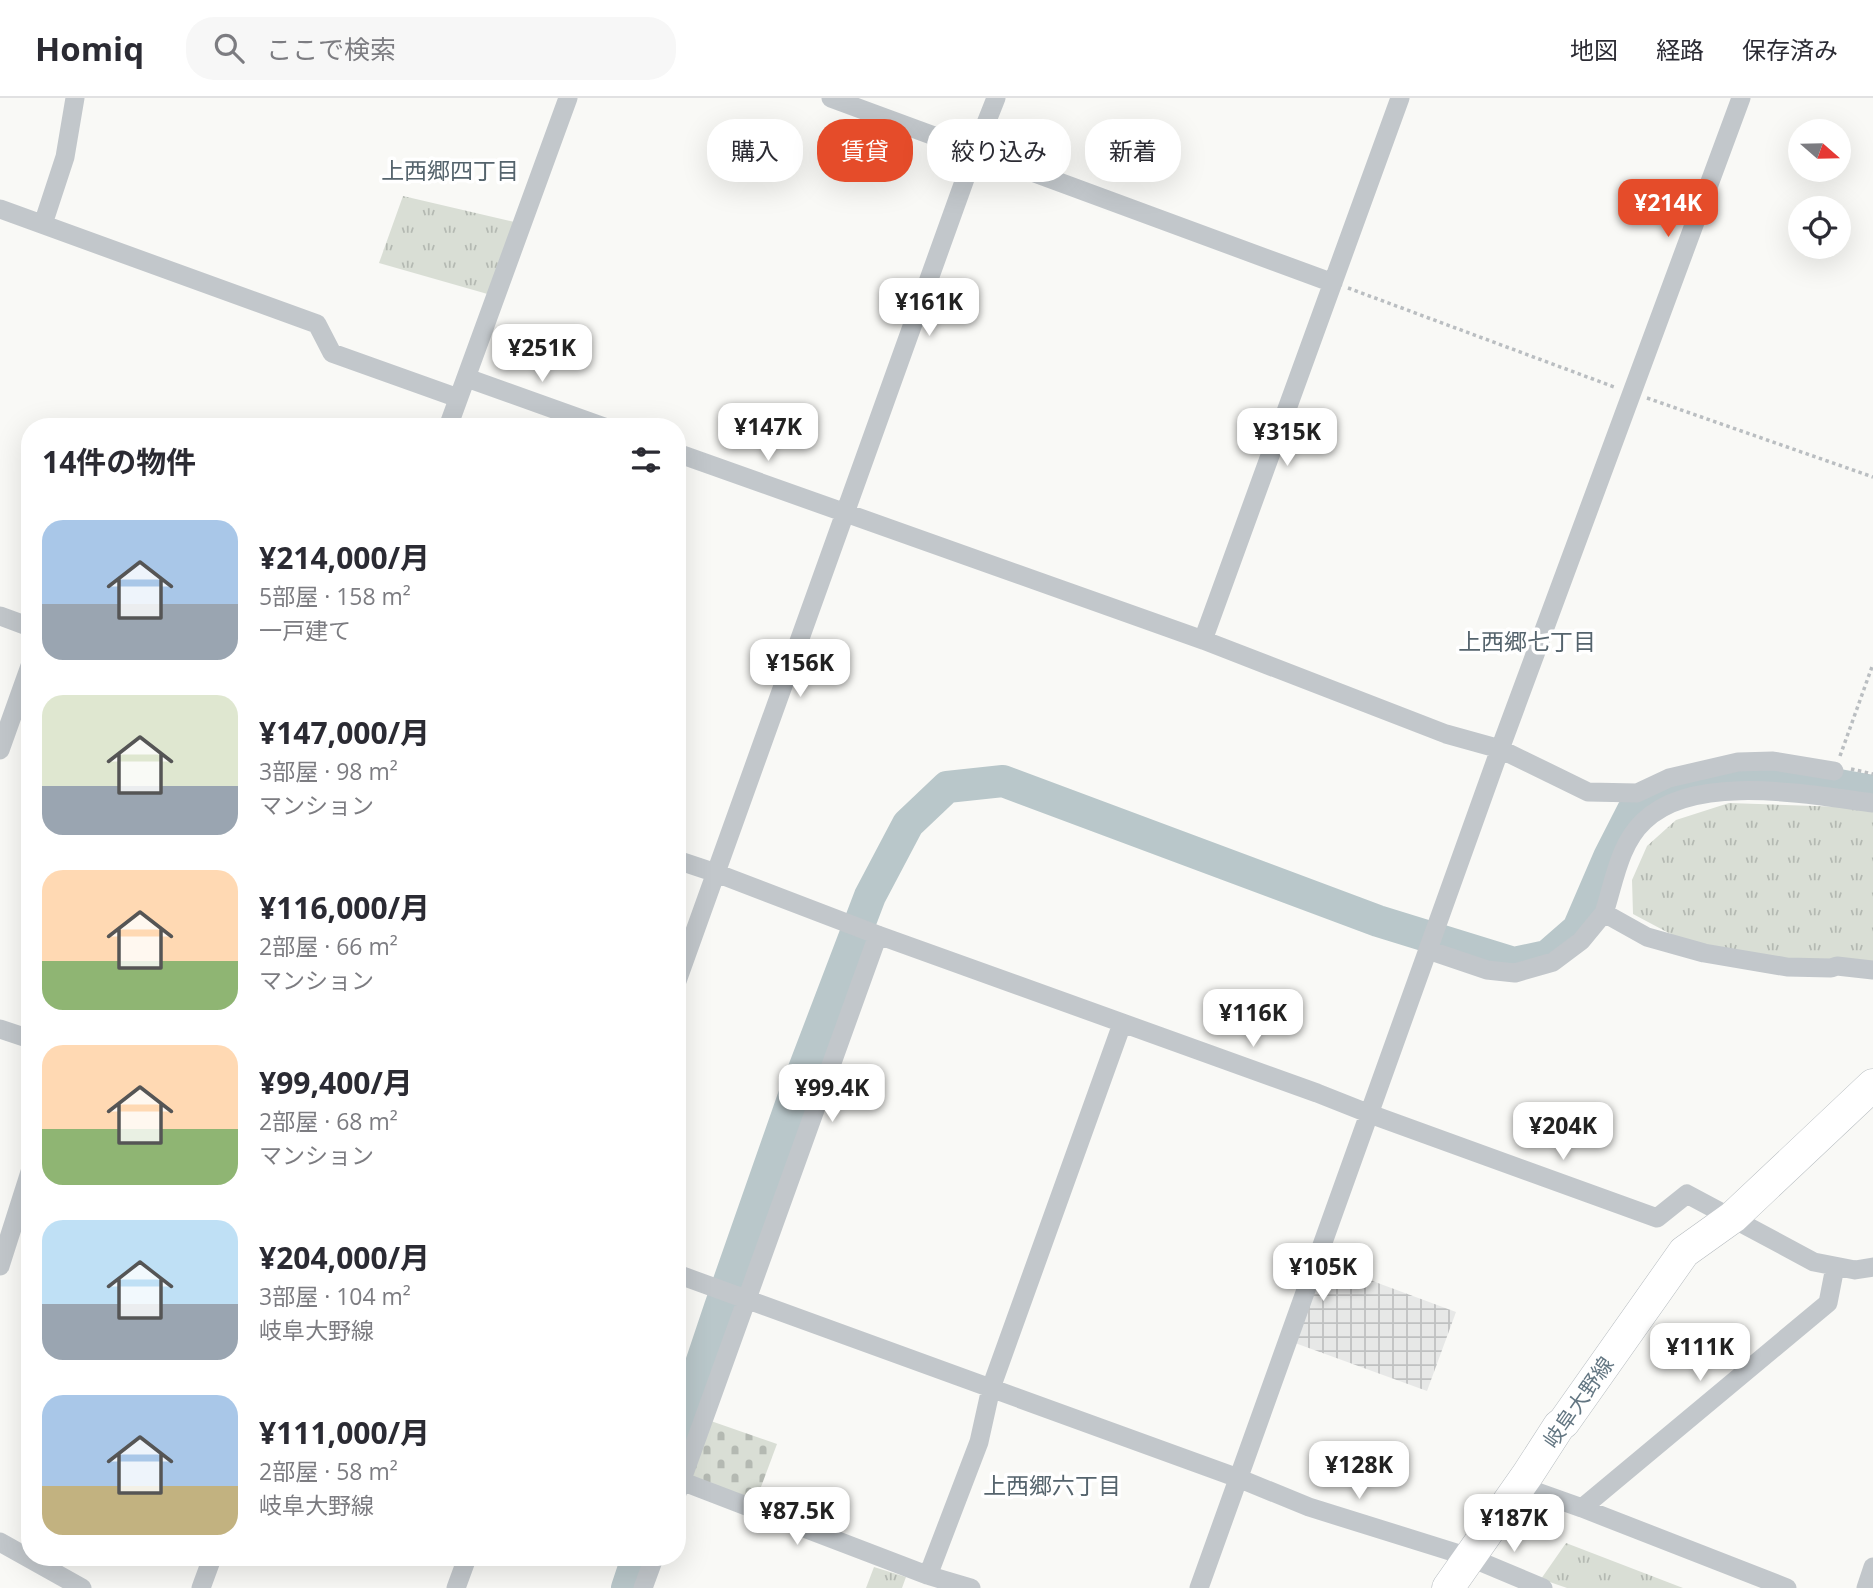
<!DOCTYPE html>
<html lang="ja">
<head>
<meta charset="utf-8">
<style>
	body { margin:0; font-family:"Open Sans","Noto Sans JP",sans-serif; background:#f7f7f7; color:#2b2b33; height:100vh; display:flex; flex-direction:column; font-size:26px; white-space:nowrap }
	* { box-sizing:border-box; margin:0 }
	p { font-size:23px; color:#7c7c81 }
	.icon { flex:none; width:38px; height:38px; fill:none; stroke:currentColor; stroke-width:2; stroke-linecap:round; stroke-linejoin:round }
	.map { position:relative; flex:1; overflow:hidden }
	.sheet { position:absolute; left:21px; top:320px; width:665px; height:1148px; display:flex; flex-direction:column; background:#fff; border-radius:28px; box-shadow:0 7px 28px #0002 }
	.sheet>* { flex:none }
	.banner { position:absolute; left:707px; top:21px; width:665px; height:63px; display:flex; gap:14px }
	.needle { width:46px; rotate:110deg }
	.controls { position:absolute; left:1788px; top:21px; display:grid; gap:14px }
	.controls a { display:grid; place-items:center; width:63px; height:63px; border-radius:50%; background:#fff; box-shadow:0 7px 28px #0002; font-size:35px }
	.price { position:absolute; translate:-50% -60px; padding:0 16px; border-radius:14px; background:#fff; color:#222; font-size:23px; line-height:46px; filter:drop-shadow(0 2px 4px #0008) }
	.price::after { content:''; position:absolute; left:50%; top:42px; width:21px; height:16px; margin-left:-10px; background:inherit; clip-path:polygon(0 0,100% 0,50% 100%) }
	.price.on { background:#e54c2a; color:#fff }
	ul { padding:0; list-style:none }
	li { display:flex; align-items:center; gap:21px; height:175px; padding:0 21px }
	li span { display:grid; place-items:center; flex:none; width:196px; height:140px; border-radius:21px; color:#555 }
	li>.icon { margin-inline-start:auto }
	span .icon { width:84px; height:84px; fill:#fffc; stroke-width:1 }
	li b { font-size:30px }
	h2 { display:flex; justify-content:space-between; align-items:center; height:84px; padding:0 21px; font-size:30px }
	.chip { padding:0 24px; border-radius:28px; background:#fff; box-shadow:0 7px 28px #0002; font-size:24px; line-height:63px }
	.chip.on { background:#e54c2a; color:#fff }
	header { display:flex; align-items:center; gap:42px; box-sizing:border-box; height:98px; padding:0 35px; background:#fff; border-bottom:2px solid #e1e1e2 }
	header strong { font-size:33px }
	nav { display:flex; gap:38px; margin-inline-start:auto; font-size:24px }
	.search { width:490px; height:63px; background:#f7f7f7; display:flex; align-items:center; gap:18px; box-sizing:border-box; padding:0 24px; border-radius:28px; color:#7c7c81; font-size:26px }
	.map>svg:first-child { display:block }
</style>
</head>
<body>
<header>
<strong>Homiq</strong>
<div class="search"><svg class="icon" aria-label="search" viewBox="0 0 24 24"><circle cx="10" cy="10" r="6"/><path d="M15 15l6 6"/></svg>ここで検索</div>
<nav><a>地図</a><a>経路</a><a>保存済み</a></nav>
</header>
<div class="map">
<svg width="1873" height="1490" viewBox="0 0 1873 1490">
	<defs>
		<pattern id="industrial-grid" width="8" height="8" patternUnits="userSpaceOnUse" patternTransform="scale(1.75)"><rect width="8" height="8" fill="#e7e8e7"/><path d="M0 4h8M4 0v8" fill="none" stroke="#bfc1c1"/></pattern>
		<pattern id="grass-tufts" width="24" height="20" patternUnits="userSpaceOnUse" patternTransform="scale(1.75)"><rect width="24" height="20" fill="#d9ded5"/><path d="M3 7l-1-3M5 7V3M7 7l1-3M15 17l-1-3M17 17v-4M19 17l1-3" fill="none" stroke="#b4b9b2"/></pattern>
		<pattern id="cemetery-stones" width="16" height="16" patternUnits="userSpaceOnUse" patternTransform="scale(1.75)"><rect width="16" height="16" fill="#d9ded5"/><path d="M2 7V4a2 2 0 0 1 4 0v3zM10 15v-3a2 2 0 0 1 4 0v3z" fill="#b4b9b2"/></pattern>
	</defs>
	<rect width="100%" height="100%" fill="#f9f9f6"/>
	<path fill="url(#industrial-grid)" d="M 1324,1165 L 1456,1214 L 1427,1293 L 1295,1245 Z"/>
	<path fill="url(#grass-tufts)" d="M 403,98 L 519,125 L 491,197 L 379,165 Z
		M 1729,705 L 1873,710 L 1873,865 L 1785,865 L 1680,841 L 1633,816 L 1632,782 L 1647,748 L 1676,722 Z
		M 1566,1445 L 1683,1490 L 1567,1490 L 1541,1481 Z
		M 874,1469 L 906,1479 L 902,1490 L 866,1490 Z"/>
	<path fill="url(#cemetery-stones)" d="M 708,1322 L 777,1346 L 755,1405 L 693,1382 L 689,1373 Z"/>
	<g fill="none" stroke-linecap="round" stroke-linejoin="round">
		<path stroke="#b9c7ca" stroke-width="32" d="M 677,1337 L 720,1209 L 796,992 L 870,798 L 908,726 L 947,689 L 1003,683 L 1378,823 L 1514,865 L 1547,858 L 1578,831 L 1609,759 L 1633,712 L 1691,684 L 1757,679 L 1833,686 L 1873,693
			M 627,1490 L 637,1460"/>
		<defs>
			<path id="primary" d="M 1448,1490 L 1528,1376 L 1559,1328 L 1564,1324 L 1684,1154 L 1733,1119 L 1873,987"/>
		</defs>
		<use href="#primary" stroke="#b5bbbf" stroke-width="33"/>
		<path stroke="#babec1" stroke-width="3.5" stroke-dasharray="3.5 3.5" stroke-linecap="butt" d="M 1348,190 L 1617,290
			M 1647,300 L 1873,379
			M 1840,658 L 1873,566
			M 1851,671 L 1873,676"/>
		<path stroke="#c2c7cb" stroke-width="19" d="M 831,0 L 1333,185
			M 0,111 L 317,226 L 332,255 L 458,300
			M 43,126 L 65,59 L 75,0
			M 467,280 L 604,329
			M 448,329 L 568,0
			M 677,355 L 1203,542 L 1446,636 L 1500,651 L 1588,694 L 1637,695 L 1669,680 L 1738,664 L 1773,663 L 1834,673
			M 0,518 L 30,529
			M 1203,542 L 1400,0
			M 0,652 L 30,568
			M 1873,705 C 1810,697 1694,674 1644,723 C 1619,746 1614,785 1604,815 L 1647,839 L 1704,855 L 1787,869 L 1831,870 L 1837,868 L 1873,872
			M 677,762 L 716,775 L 878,837 L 1317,995 L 1370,1016 L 1657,1120 L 1687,1096 L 1814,1164 L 1855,1172 L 1873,1169
			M 1428,852 L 1487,872 L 1515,875 L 1553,864 L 1581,843 L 1604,815
			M 677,883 L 975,53 L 996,0
			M 0,931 L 30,941
			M 0,1168 L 30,1074
			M 677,1176 L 1238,1380 L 1309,1409 L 1469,1459 L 1543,1490
			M 681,1383 L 927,1477 L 971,1490
			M 1520,1388 L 1582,1410 L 1787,1490
			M 677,1395 L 878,837
			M 1582,1410 L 1828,1205 L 1835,1169
			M 0,1444 L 82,1490
			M 927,1477 L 932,1467 L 979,1344 L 991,1290 L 1122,926
			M 201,1490 L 212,1460
			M 456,1490 L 467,1460
			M 643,1490 L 654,1460
			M 1199,1490 L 1500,651 L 1741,0
			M 1866,1490 L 1873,1469"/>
		<use href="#primary" stroke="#fff" stroke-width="32"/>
	</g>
	<g text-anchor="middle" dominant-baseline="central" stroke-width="7" stroke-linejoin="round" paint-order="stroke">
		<g font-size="21" fill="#637682" stroke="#fff">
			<text transform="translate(1578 1304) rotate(-55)">岐阜大野線</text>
		</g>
		<g font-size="23" fill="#55646d" stroke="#fff">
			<text x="450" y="72">上西郷四丁目</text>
			<text x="1527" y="543">上西郷七丁目</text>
			<text x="1052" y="1387">上西郷六丁目</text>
		</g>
	</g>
</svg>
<div class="controls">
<a><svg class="needle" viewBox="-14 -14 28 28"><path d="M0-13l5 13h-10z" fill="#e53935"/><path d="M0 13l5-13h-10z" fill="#7c7c81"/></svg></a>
<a><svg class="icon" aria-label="locate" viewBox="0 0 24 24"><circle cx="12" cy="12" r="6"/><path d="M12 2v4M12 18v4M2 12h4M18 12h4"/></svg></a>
</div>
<b class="price on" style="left:1668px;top:141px">¥214K</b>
<b class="price" style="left:929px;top:240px">¥161K</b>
<b class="price" style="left:542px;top:286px">¥251K</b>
<b class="price" style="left:768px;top:365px">¥147K</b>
<b class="price" style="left:1287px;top:370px">¥315K</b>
<b class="price" style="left:800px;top:601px">¥156K</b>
<b class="price" style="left:1253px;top:951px">¥116K</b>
<b class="price" style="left:832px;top:1026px">¥99.4K</b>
<b class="price" style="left:1563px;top:1064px">¥204K</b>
<b class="price" style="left:1323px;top:1205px">¥105K</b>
<b class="price" style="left:1700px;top:1285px">¥111K</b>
<b class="price" style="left:1359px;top:1403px">¥128K</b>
<b class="price" style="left:797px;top:1449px">¥87.5K</b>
<b class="price" style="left:1514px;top:1456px">¥187K</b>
<div class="banner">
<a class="chip">購入</a>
<a class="chip on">賃貸</a>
<a class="chip">絞り込み</a>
<a class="chip">新着</a>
</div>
<section class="sheet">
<h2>14件の物件<svg class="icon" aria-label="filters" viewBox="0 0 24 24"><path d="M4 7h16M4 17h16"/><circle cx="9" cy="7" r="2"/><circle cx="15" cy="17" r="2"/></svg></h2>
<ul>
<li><span style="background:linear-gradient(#a9c7e8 60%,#9aa5b1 0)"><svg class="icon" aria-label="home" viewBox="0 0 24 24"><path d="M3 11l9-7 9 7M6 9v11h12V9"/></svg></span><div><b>¥214,000/月</b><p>5部屋 · 158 m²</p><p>一戸建て</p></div></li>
<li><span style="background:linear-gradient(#dfe7d0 65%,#9aa5b1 0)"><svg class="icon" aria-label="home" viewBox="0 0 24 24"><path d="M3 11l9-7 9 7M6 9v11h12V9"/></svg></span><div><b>¥147,000/月</b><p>3部屋 · 98 m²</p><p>マンション</p></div></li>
<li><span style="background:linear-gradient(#ffd9b3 65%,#8fb573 0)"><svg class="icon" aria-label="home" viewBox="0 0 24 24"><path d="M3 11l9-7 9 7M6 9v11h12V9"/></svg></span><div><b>¥116,000/月</b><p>2部屋 · 66 m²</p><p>マンション</p></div></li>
<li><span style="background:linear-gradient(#ffd9b3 60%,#8fb573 0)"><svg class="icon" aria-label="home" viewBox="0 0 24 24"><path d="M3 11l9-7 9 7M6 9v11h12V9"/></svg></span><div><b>¥99,400/月</b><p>2部屋 · 68 m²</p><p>マンション</p></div></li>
<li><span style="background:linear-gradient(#bfe0f5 60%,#9aa5b1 0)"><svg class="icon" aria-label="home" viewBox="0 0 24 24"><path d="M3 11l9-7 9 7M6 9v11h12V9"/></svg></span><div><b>¥204,000/月</b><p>3部屋 · 104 m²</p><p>岐阜大野線</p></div></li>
<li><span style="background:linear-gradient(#a9c7e8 65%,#c2b280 0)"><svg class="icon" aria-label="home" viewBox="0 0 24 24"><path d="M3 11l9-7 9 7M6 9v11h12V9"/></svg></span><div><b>¥111,000/月</b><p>2部屋 · 58 m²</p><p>岐阜大野線</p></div></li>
</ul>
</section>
</div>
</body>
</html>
